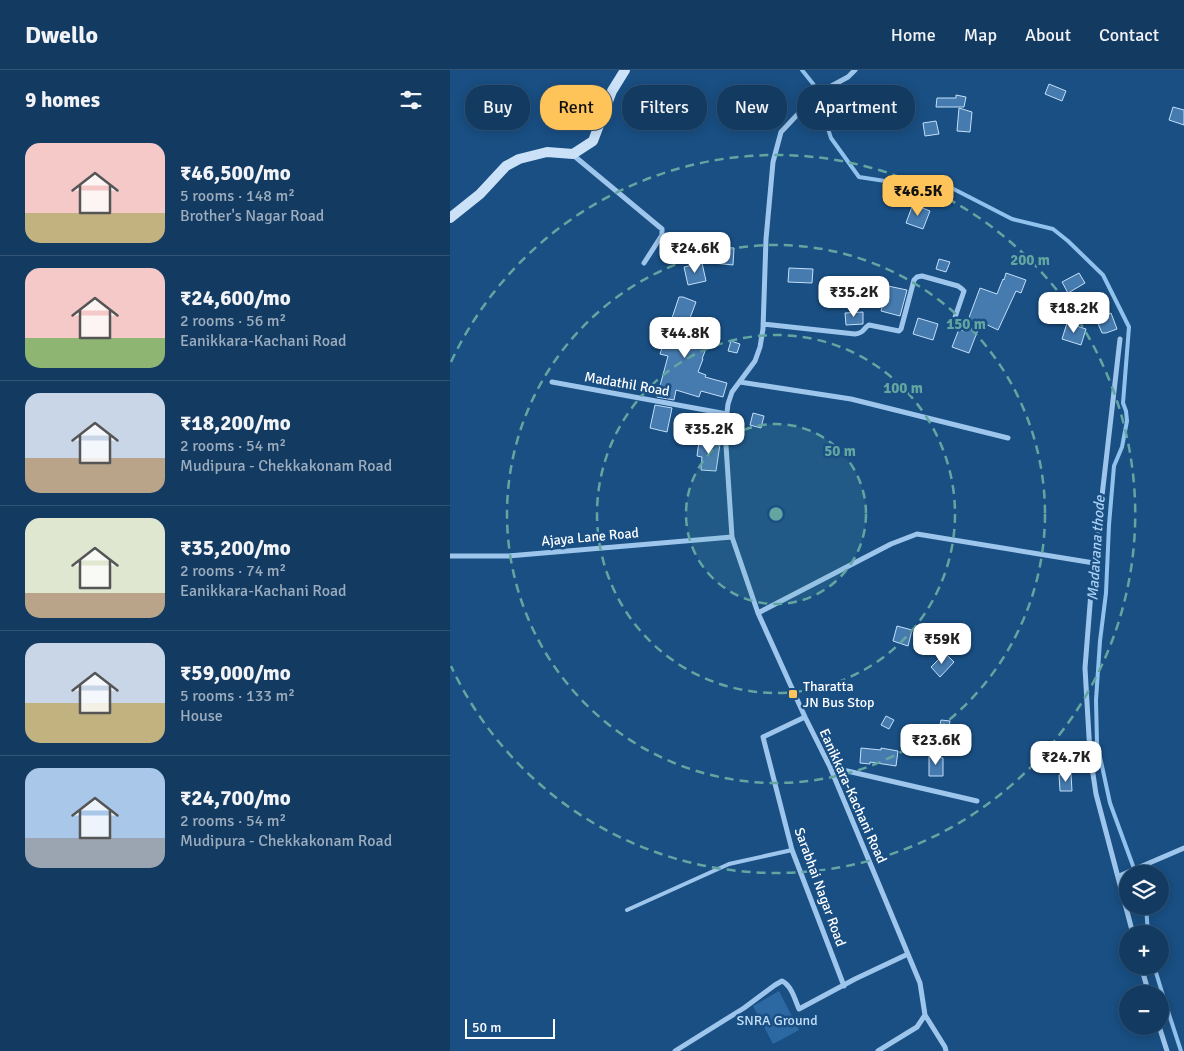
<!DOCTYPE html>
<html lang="en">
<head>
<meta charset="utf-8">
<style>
	body { margin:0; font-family:Signika,sans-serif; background:#20466b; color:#f1f3f6; height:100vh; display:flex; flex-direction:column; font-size:19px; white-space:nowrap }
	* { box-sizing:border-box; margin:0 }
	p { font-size:16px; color:#9dadbe }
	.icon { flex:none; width:28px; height:28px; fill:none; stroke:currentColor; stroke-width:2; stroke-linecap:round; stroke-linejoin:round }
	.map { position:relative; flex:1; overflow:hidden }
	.details { display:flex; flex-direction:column; background:#133b62; width:450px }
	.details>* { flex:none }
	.top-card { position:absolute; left:15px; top:15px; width:475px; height:45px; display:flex; gap:10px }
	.fabs { position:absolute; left:669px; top:795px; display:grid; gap:10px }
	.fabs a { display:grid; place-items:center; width:50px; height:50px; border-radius:50%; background:#133b62; box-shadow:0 2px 12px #0003,0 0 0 1px #325577; font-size:25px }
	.scale { position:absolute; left:15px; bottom:12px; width:90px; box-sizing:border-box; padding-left:5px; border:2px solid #fff; border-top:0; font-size:14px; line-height:18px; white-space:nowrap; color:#fff; -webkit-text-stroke:4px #194f83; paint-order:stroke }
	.price { position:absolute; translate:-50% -42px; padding:0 11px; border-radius:10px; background:#fff; color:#222; font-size:16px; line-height:32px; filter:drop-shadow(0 1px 2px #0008) }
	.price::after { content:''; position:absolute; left:50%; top:30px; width:15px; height:11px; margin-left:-8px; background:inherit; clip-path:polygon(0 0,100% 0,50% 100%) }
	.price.current { background:#fec459; color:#111 }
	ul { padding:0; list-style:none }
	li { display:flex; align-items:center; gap:15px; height:125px; padding:0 25px }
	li+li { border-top:1px solid #325577 }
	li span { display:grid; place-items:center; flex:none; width:140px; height:100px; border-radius:15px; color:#555 }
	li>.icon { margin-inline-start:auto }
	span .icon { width:60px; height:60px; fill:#fffc; stroke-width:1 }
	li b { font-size:21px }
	h2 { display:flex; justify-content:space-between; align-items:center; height:60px; padding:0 25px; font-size:21px }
	.chip { padding:0 18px; border-radius:20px; background:#133b62; box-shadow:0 2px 12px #0003,0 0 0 1px #325577; font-size:18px; line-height:45px }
	.chip.current { background:#fec459; color:#111 }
	header { display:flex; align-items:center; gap:30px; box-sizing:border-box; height:70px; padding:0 25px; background:#133b62; border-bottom:1px solid #325577 }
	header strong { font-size:24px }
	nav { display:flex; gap:28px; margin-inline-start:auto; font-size:18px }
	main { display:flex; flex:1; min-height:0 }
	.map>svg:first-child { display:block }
</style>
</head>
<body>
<header>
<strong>Dwello</strong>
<nav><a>Home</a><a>Map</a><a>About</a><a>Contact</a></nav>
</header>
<main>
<section class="details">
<h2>9 homes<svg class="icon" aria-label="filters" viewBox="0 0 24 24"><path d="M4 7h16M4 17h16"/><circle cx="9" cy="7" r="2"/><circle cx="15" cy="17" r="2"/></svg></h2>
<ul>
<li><span style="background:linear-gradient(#f6c9c9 70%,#c2b280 0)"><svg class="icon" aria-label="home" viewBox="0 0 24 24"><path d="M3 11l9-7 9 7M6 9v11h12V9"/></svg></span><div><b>₹46,500/mo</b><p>5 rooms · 148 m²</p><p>Brother's Nagar Road</p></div></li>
<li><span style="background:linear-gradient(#f6c9c9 70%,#8fb573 0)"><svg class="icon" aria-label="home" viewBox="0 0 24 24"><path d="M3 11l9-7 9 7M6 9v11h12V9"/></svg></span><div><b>₹24,600/mo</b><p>2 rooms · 56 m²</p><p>Eanikkara-Kachani Road</p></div></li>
<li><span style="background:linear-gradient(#c9d6e8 65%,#b9a48a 0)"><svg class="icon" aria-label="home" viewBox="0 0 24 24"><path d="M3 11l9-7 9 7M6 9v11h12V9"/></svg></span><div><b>₹18,200/mo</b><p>2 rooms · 54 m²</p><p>Mudipura - Chekkakonam Road</p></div></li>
<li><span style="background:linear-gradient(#dfe7d0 75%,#b9a48a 0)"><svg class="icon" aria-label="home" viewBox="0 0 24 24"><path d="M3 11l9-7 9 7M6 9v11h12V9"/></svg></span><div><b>₹35,200/mo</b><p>2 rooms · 74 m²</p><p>Eanikkara-Kachani Road</p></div></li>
<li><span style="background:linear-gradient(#c9d6e8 60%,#c2b280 0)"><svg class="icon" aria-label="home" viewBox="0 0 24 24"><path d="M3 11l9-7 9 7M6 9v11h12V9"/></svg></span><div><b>₹59,000/mo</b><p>5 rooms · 133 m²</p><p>House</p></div></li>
<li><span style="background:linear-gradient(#a9c7e8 70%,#9aa5b1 0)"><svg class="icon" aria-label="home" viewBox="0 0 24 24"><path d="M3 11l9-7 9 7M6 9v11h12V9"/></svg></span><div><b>₹24,700/mo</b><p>2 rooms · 54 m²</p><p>Mudipura - Chekkakonam Road</p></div></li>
</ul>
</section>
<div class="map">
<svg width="734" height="981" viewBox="0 0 734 981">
	<rect width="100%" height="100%" fill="#194f83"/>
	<path fill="#2c69a3" d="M 329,921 L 349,960 L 323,974 L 303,936 Z"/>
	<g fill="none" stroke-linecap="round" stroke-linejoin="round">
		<path stroke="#91c2ee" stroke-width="4" d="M 352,0 L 364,15
			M 371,37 L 381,68 L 409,107 L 461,115 L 490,112 L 562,149 L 603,159 L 618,171 L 653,205 L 679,257 L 673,333 L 676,341 L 677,351 L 672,377 L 664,396 L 659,455 L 656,523 L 650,571 L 646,630 L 647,673 L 660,733 L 686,804
			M 696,836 L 698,864
			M 704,896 L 715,932 L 731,981"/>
	</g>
	<path fill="#467baf" stroke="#c3dff9" d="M 599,14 L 616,21 L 612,31 L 595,24 Z
		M 300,17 L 318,23 L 313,37 L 295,30 Z
		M 506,25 L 516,27 L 514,37 L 486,37 L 487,28 L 506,28 Z
		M 723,37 L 734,40 L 734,55 L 719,50 Z
		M 509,38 L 522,42 L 520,62 L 507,61 Z
		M 486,51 L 489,64 L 475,66 L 473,53 Z
		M 463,134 L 480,141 L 473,159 L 456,153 Z
		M 264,176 L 284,178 L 283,195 L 263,193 Z
		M 489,189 L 500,192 L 496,202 L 486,199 Z
		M 252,193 L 256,211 L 238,215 L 234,197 Z
		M 339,198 L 363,199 L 362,213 L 338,212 Z
		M 556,203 L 576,210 L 571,223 L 566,221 L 548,260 L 531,252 L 519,283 L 502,277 L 509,259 L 514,261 L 530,218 L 547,224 L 553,209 L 554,210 Z
		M 629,203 L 635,213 L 618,223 L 612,212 Z
		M 438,216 L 457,220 L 450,246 L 431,241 Z
		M 229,227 L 233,227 L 246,232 L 234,264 L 258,273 L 252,289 L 253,289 L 248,302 L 256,305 L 255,307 L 277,313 L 273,327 L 251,321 L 249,327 L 226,320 L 224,330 L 207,327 L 218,286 L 210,284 Z
		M 413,242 L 413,254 L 396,255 L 395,243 Z
		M 661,243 L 667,259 L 656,263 L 652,263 L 646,249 Z
		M 468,248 L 488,254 L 483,270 L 463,264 Z
		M 617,253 L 636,259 L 631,275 L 612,269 Z
		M 281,271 L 290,274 L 287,283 L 278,281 Z
		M 205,335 L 222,338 L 217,362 L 200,358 Z
		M 303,343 L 314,346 L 311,358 L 300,355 Z
		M 249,371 L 270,374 L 266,401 L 251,400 L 252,387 L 247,386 Z
		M 447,556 L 462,560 L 458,576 L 443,571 Z
		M 495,583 L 504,592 L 490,607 L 481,597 Z
		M 436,646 L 444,650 L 439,659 L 431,655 Z
		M 491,650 L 500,651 L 498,662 L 489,660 Z
		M 411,678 L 431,680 L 431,678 L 448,681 L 446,696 L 420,692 L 420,694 L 410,693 Z
		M 479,686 L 493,688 L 493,706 L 479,706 Z
		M 621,704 L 622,721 L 610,721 L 609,705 Z"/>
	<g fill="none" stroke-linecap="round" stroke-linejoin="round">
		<path stroke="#9ec6ec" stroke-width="4" d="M 177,840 L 279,794 L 342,780"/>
		<path stroke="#9ec6ec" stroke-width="5" d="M 405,0 L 398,7 L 374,20 L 348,44 L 331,62 L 323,92 L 316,169 L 313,259 L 310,277 L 305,291 L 282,322 L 278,334 L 275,360 L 282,467 L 308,543 L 355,647 L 380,697 L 470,913 L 475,945 L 467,957 L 428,981
			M 123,85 L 212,159 L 212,165 L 194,193
			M 313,254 L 405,264 C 415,263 413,258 419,255 L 449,261 L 451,259 L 464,210 L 467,207 L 472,206 L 508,216 L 512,219 L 514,221 L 502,256
			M 670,269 L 641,522 L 635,598 L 640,684 L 646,724 L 683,864
			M 102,312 L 277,344
			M 290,312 L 401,329 L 558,368
			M 0,486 L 58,486 L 282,467
			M 308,543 L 441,474 L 467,464 L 644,493
			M 355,647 L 313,667 L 342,780 L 394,916
			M 380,697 L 527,731
			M 669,806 L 734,778
			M 691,896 L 699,924
			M 475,945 L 495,977 L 496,981
			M 709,956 L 717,981
			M 225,981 L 294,938 L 325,915 L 332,911 C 342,916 345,930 349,939 L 405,909 L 458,884"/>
		<path stroke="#cae1f8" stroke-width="10" d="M 0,148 L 30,124 L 56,96 L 69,89 L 97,82 L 123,84 L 143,71 L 162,21 L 175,0"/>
	</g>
	<circle cx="326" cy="444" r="90" fill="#63a6a1" fill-opacity=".12"/>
	<g fill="none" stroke="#63a6a1" stroke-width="2.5" stroke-dasharray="9 6">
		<circle cx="326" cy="444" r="90"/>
		<circle cx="326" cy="444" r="179"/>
		<circle cx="326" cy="444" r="269"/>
		<path d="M1 292A359 359 0 1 1 1 596"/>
	</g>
	<rect fill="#fec459" stroke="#194f83" stroke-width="2" x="338" y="619" width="10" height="10" rx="2.5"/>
	<g text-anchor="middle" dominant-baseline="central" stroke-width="5" stroke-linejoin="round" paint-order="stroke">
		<g font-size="14" fill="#fff" stroke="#194f83">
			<text transform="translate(177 314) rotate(10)">Madathil Road</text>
			<text transform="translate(140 467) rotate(-5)">Ajaya Lane Road</text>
			<text transform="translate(403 726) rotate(66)">Eanikkara-Kachani Road</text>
			<text transform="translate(370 817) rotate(70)">Sarabhai Nagar Road</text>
		</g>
		<g font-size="14" fill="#fff" stroke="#194f83" text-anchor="start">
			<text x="353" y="616">Tharatta<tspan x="353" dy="16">JN Bus Stop</tspan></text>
		</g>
		<g font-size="14" fill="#c3dff9" stroke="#194f83">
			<text x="327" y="950">SNRA Ground</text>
		</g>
		<g font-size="15" font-style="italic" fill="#aad0f3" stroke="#194f83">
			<text transform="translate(646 478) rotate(-86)">Madavana thode</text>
		</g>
	</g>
	<circle cx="326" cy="444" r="8" fill="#63a6a1" stroke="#194f83" stroke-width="2.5"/>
	<g font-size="15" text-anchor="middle" font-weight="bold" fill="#63a6a1" stroke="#194f83" stroke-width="5" stroke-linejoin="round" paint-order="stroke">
		<text x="580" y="195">200 m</text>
		<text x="516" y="259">150 m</text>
		<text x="453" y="323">100 m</text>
		<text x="390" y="386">50 m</text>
	</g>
</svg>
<div class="fabs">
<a><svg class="icon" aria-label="layers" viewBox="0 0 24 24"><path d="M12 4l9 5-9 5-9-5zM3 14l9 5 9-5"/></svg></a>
<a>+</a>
<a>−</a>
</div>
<div class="scale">50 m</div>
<b class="price current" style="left:468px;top:147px">₹46.5K</b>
<b class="price" style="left:245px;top:204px">₹24.6K</b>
<b class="price" style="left:404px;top:248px">₹35.2K</b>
<b class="price" style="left:624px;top:264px">₹18.2K</b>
<b class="price" style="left:235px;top:289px">₹44.8K</b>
<b class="price" style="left:259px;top:385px">₹35.2K</b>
<b class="price" style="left:492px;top:595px">₹59K</b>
<b class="price" style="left:486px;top:696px">₹23.6K</b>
<b class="price" style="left:616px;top:713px">₹24.7K</b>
<div class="top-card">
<a class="chip">Buy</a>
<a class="chip current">Rent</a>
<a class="chip">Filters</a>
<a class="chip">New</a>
<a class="chip">Apartment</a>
</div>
</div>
</main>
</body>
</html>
